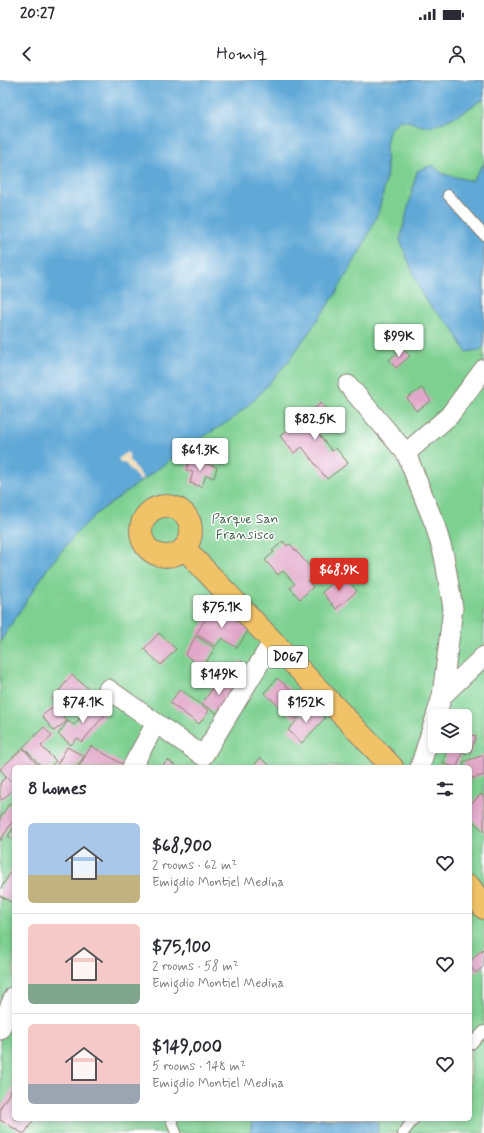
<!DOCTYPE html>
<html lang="en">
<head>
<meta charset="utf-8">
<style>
	body { margin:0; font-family:Mynerve,sans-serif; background:#f7f7f7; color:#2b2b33; height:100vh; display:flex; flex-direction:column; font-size:15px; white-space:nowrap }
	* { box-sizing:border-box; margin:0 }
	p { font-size:13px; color:#7c7c81 }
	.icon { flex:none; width:22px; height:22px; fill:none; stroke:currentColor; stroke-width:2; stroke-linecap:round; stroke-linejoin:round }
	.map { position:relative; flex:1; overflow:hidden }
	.panel { position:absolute; left:12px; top:685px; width:460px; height:356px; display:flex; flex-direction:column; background:#fff; border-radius:6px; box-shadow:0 2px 6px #0003 }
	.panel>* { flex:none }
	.buttons { position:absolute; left:428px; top:629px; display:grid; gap:8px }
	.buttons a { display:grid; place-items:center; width:44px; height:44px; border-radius:6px; background:#fff; box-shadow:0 2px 6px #0003; font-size:20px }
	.price { position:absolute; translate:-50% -34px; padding:0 9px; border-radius:4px; background:#fff; color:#222; font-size:13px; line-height:26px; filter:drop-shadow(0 1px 2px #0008) }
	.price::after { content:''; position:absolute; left:50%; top:24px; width:12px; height:9px; margin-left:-6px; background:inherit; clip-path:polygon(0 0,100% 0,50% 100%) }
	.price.active { background:#d93025; color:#fff }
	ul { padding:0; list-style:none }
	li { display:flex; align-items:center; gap:12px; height:100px; padding:0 16px }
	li+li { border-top:1px solid #e1e1e2 }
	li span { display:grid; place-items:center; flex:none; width:112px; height:80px; border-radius:6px; color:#555 }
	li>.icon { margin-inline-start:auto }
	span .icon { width:48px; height:48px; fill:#fffc; stroke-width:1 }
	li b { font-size:17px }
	h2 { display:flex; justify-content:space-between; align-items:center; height:48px; padding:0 16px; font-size:17px }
	.status { display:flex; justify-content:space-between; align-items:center; height:28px; padding:0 20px; background:#fff; direction:ltr }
	.status svg { height:11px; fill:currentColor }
	header { display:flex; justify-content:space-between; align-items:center; height:52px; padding:0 16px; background:#fff; font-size:18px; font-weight:600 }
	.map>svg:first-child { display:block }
</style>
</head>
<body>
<div class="status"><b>20:27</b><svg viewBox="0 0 49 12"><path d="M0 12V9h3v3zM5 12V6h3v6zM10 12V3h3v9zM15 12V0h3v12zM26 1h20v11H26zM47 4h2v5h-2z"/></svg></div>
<header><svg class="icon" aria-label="back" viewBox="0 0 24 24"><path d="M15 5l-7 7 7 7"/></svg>Homiq<svg class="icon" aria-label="person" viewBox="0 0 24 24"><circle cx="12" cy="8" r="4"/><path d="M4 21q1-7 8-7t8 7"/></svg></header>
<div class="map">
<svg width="484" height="1053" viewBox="0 0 484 1053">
	<rect width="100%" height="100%" fill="#fff"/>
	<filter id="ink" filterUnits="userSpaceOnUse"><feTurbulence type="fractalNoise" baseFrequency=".025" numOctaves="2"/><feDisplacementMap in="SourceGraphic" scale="8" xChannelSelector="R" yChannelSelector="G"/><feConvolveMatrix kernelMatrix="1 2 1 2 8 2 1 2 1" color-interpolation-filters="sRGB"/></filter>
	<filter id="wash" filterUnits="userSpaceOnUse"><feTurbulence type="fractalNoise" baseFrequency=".012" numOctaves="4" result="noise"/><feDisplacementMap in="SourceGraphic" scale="16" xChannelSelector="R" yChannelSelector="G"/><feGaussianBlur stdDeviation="0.9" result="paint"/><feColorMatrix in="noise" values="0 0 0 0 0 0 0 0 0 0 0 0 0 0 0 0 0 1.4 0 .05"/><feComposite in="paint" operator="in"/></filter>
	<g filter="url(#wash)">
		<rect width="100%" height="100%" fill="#f2e0c3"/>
		<path fill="#7ed091" stroke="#4d7656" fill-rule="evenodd" d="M 295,0 L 484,0 L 484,1053 L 0,1053 L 0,368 ZM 435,636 L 465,636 L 465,666 L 435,666 ZM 14,687 L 470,687 L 470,1039 L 14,1039 Z"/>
		<path fill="#60a9d7" stroke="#3e627a" d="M 0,0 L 484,0 L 484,19 C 470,27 441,48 424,46 C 416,45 409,40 400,40 L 389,50 L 386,67 L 387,92 L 383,114 L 378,133 L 362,168 L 333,218 L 288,282 L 256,318 L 231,340 L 196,361 L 96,434 L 75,455 L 49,486 L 0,562 Z
			M 484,83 L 484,266 L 480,270 L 466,272 L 452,247 L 431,227 L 422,215 L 400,160 L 417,91 L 432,85 L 443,94 L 472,101 Z
			M 252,1039 L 378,1039 L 378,1053 L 250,1053 Z"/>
		<path fill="#f2e0c3" d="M 127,372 L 130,376 L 128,378 L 143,398 L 140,401 L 124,382 L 121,383 L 118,379 Z"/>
		<g id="blocks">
			<path fill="#e1a6c8" d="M 402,268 L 410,276 L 396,288 L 389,280 Z
				M 422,308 L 431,321 L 416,331 L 407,318 Z
				M 321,323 L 334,339 L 317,352 L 332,371 L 336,368 L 348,383 L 327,399 L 302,367 L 294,373 L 280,356 Z
				M 190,379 L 217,387 L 214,398 L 206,395 L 202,407 L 190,403 L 193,392 L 186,390 Z
				M 283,461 L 287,466 L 290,464 L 316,494 L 308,501 L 313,507 L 300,519 L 290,508 L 295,504 L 283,491 L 278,495 L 265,480 L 274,472 L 272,471 Z
				M 343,495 L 357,511 L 336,529 L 322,512 Z
				M 214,526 L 250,548 L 237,568 L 222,558 L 216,566 L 196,554 Z
				M 159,553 L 176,569 L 161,585 L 144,569 Z
				M 196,556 L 215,568 L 203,587 L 185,575 Z
				M 241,581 L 250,587 L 238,607 L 218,595 L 224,586 L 234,592 Z
				M 72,595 L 90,610 L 69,634 L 52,619 Z
				M 219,598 L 236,609 L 218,634 L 202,624 Z
				M 277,598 L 308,625 L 295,640 L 264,613 Z
				M 180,609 L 209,631 L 199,644 L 170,623 Z
				M 94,621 L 107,632 L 82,662 L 77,658 L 71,665 L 58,654 L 68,641 L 74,645 Z
				M 311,625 L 325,638 L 302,663 L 288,650 Z
				M 54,626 L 67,641 L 54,651 L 42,636 Z
				M 465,646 L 469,647 L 467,654 L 476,656 L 470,675 L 462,672 L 457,687 L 443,684 L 448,666 L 465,666 Z
				M 44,647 L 52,656 L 41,666 L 56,681 L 50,687 L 42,687 L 23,667 Z
				M 91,666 L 126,686 L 126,687 L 79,687 Z
				M 67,667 L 84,676 L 77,687 L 56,687 Z
				M 23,668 L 39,687 L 14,687 L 14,709 L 2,720 L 0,718 L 0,703 L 6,697 L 10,701 L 0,689 Z
				M 484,675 L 484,695 L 470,699 L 470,687 L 464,687 L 463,682 Z
				M 260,678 L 272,687 L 253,687 Z
				M 168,680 L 177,687 L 161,687 Z
				M 481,714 L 484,717 L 484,752 L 470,738 L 470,725 Z
				M 9,724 L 14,727 L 14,739 L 0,761 L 0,738 Z
				M 14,747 L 14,760 L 8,756 Z
				M 14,786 L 14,822 L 13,823 L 0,816 L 0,810 Z
				M 483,869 L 484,870 L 484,886 L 476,893 L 470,886 L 470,881 Z
				M 14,1006 L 14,1039 L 34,1039 L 25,1053 L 22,1053 L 0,1040 L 0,1028 Z"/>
		</g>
	</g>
	<g filter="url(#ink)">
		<use href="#blocks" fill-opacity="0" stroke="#877e70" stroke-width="1"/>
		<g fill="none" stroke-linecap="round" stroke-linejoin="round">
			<defs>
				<path id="service" d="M 448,115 L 484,155
					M 470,965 L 484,951
					M 171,1039 L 176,1053
					M 403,1053 L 414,1039"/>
				<path id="minor" d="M 348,305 L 406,373 L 435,445 L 444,476 L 453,528 L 442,616
					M 406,373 L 449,336 L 484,289
					M 108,609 L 203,676 L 273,561
					M 436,636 L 442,616 L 484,576
					M 132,687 L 156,643
					M 420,687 L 435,639
					M 0,950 L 14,916"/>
				<path id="primary" d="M141 451a25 25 0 1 1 50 0a25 25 0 1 1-50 0Z
					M 184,468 L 392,687
					M 470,807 L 484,828"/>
			</defs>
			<use href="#service" stroke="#877e70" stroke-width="12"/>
			<use href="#minor" stroke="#877e70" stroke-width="21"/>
			<use href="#primary" stroke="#877e70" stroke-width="24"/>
			<use href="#service" stroke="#fff" stroke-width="10"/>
			<use href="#minor" stroke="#fff" stroke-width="19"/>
			<use href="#primary" stroke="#f1c369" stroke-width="22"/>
		</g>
	</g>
	<g text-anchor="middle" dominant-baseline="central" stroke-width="3" stroke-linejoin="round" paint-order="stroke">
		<rect fill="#fff" stroke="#606060" stroke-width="1" x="268" y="566" width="40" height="22" rx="3"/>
		<g font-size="13" font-weight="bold" fill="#1c1c1c">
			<text x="288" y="577">D067</text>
		</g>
		<g font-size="14" fill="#43644b" stroke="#fff">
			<text x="245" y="439">Parque San<tspan x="245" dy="16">Fransisco</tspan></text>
		</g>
	</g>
</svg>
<div class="buttons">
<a><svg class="icon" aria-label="layers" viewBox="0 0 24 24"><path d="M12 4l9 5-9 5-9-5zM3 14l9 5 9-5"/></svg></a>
</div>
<b class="price" style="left:399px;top:278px">$99K</b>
<b class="price" style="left:315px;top:361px">$82.5K</b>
<b class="price" style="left:200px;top:392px">$61.3K</b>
<b class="price active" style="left:339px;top:512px">$68.9K</b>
<b class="price" style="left:222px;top:549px">$75.1K</b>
<b class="price" style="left:219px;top:616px">$149K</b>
<b class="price" style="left:83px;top:644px">$74.1K</b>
<b class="price" style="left:306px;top:644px">$152K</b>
<section class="panel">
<h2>8 homes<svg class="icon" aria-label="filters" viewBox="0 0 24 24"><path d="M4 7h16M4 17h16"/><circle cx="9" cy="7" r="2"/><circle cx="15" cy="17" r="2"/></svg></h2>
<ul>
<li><span style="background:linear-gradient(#a9c7e8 65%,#c2b280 0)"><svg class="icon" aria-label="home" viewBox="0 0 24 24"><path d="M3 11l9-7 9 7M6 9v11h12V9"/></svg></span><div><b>$68,900</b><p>2 rooms · 62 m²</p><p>Emigdio Montiel Medina</p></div><svg class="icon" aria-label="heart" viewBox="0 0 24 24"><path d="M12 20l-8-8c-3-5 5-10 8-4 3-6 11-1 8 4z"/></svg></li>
<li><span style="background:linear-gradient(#f6c9c9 75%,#7fa58c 0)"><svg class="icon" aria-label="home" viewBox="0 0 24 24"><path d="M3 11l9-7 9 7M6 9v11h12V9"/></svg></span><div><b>$75,100</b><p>2 rooms · 58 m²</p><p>Emigdio Montiel Medina</p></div><svg class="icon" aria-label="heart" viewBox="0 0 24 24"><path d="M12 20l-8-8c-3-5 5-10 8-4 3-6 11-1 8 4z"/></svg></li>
<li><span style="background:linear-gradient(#f6c9c9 75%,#9aa5b1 0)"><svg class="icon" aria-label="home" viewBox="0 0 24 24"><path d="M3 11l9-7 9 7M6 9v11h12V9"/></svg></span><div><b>$149,000</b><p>5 rooms · 148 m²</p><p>Emigdio Montiel Medina</p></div><svg class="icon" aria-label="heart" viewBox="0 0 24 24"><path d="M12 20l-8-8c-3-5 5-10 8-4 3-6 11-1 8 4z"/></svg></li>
</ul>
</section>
</div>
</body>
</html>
